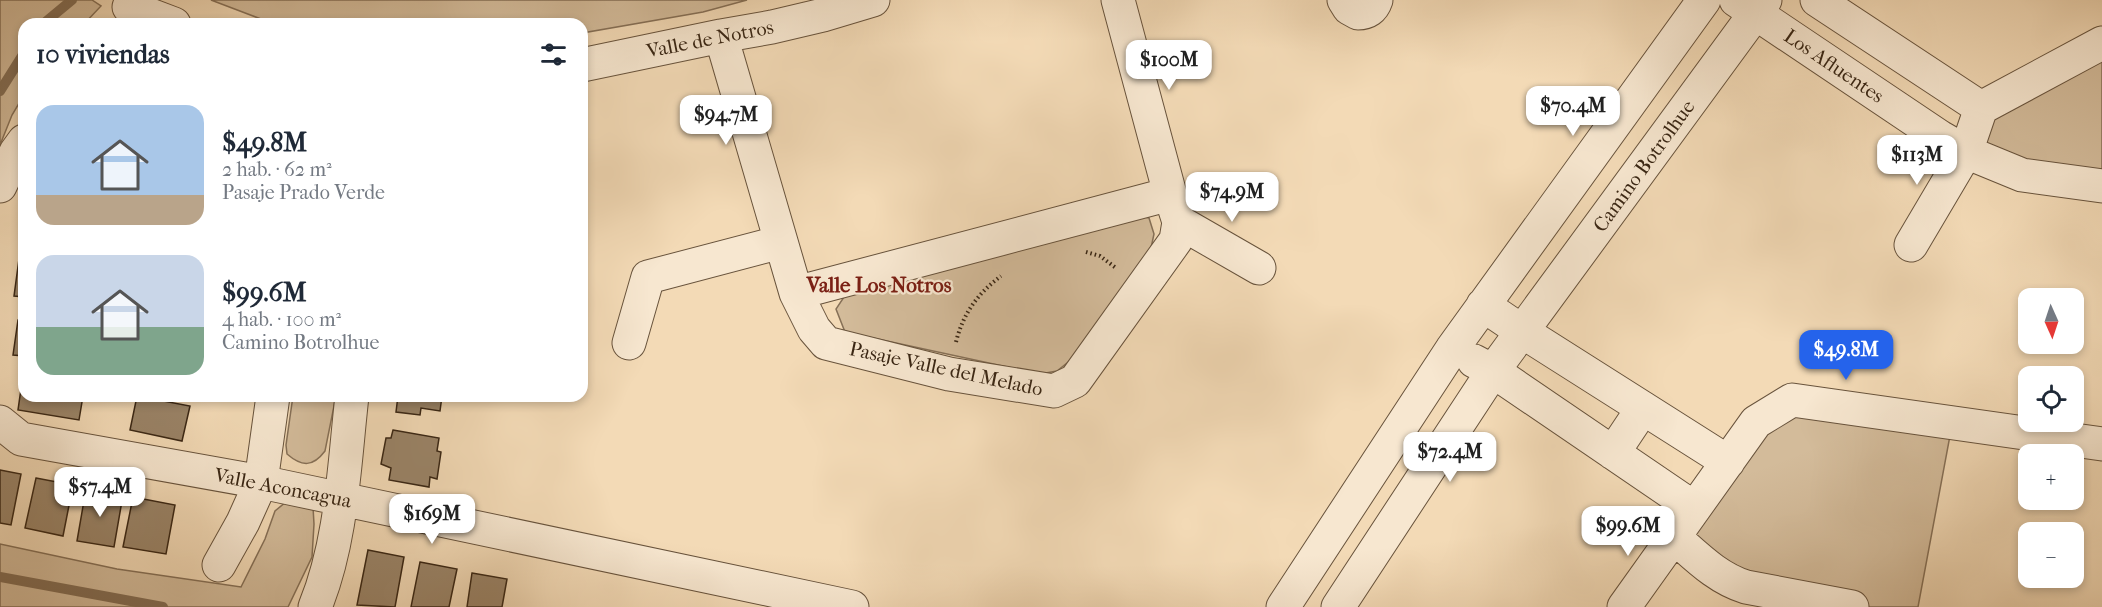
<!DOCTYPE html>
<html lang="es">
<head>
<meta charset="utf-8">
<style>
	body { margin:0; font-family:"IM FELL French Canon",serif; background:#f6f6f7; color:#1f2937; height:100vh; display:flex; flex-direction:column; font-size:22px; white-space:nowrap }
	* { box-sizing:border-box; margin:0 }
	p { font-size:20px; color:#747a83 }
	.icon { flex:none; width:33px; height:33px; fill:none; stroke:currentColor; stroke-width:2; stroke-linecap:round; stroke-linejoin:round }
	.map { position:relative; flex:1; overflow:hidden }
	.details { position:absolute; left:18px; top:18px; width:570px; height:384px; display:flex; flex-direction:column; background:#fff; border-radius:18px; box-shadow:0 3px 9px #0003 }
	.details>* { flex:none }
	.needle { width:39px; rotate:177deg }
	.controls { position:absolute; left:2018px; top:288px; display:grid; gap:12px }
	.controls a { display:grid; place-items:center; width:66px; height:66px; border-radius:12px; background:#fff; box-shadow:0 3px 9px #0003; font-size:30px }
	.price { position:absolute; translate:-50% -51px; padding:0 14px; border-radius:12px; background:#fff; color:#222; font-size:20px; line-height:39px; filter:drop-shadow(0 2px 3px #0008) }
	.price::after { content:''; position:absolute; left:50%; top:36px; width:18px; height:14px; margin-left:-9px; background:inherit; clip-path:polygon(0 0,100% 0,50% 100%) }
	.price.current { background:#2563eb; color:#fff }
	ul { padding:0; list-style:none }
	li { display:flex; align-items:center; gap:18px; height:150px; padding:0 18px }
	li span { display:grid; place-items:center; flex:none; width:168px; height:120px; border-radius:18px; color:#555 }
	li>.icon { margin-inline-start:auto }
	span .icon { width:72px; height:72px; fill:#fffc; stroke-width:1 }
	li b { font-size:26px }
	h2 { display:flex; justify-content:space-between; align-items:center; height:72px; padding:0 18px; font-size:26px }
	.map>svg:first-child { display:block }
</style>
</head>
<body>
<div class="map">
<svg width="2102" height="607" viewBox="0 0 2102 607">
	<rect width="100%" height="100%" fill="#f3dab6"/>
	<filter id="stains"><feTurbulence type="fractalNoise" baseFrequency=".00333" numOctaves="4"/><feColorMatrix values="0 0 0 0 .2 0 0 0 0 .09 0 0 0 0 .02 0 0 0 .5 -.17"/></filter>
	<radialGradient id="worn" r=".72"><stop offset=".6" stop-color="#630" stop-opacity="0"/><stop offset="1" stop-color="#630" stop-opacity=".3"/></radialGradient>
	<path fill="#d3bb9a" stroke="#867057" stroke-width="1.5" d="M 0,0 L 92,0 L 101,6 L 84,24 L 24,24 L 24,95 L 12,115 L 0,145 Z
		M 211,0 L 747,0 L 703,12 L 582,33 L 582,24 L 274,24 Z
		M 2102,49 L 2102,181 L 1973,151 L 1986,111 Z
		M 1128,213 L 1149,218 L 1154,234 L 1151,248 L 1087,347 L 1057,371 L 1040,374 L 845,332 L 836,309 L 846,294 Z
		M 293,396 L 336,396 L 325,451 C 313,467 302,467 287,454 L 286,445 Z
		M 1794,402 L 1952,425 L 1918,607 L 1865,607 L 1748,585 L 1676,536 Z
		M 292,497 L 313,507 L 314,524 L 312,557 L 288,607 L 0,607 L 0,544 L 117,569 L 241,587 L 265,539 L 275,511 Z"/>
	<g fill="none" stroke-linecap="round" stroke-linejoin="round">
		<path stroke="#836d54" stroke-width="10" d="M 43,24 L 72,0
			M 0,91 L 24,53
			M 0,577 L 163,607"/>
	</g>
	<path fill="#9a8468" stroke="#392614" stroke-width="1.5" d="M 24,216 L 24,241 L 20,240 Z
		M 19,259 L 24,260 L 24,297 L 14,296 Z
		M 18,320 L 24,321 L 24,356 L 13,355 Z
		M 23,375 L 24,396 L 83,396 L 79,420 L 18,410 Z
		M 137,396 L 190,406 L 182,441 L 130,430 Z
		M 398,396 L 442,396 L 440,411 L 421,408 L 420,415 L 396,412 Z
		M 393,430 L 439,438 L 437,451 L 441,452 L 437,479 L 430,477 L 429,487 L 389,480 L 391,468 L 381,464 L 386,438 L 391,438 Z
		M 0,470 L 21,474 L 11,525 L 0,523 Z
		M 36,478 L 73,485 L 63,536 L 25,528 Z
		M 86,489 L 123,495 L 114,547 L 77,541 Z
		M 133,497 L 175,505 L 166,554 L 123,547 Z
		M 368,550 L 404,557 L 395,607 L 357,605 Z
		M 420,562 L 457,569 L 449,607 L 411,607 Z
		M 472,573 L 507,579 L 502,607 L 467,607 Z"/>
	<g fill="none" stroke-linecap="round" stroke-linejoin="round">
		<defs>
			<path id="minor" d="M 1344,0 L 1349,8 L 1358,13 C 1367,13 1373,9 1376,0
				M 1736,0 L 1940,137 L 1966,152 L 2022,175 L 2102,186
				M 1817,0 L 1981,108
				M 129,7 L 174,24
				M 721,36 L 796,293 L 814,329 L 826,343 L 949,374 L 1054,391 L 1075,381 L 1176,240 L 1179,222 L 1170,194 L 1118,0
				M 582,65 L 721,36 L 772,27 L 823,15 L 873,0
				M 0,186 L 16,152 L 24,141
				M 1179,222 L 1259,268
				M 1911,245 L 1966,152 L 1981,108 L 2102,43
				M 796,293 L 1170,194
				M 1483,305 L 1523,332 L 1728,462
				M 629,343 L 648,277 L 781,242
				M 1474,361 L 1493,371 L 1694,508
				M 0,422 L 21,439 L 261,482 L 852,607
				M 1613,453 L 1643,408
				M 1674,537 C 1697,557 1717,578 1746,587 L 1852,607
				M 219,565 L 243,522 L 261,482 L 273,396
				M 315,607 C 342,541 344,466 352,396
				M 1283,607 L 1452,349 L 1704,0
				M 1338,607 L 1493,371 L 1765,0
				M 1624,607 L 1756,422 L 1792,400 L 2102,444"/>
		</defs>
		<use href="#minor" stroke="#68533c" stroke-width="35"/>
		<path stroke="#392614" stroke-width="4" stroke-dasharray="1.5 3" stroke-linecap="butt" d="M 1086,252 L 1100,256 L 1116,268
			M 956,342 C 963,314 977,294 1001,276"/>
		<use href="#minor" stroke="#f7e7d0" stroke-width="33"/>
	</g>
	<g text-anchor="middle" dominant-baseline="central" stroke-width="4.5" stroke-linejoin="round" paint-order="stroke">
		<g font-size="20" fill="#392614" stroke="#f7e7d0">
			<text transform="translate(710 39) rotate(-11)">Valle de Notros</text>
			<text transform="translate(1834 66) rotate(34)">Los Afluentes</text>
			<text transform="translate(1644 166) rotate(-54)">Camino Botrolhue</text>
			<text transform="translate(946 369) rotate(12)">Pasaje Valle del Melado</text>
			<text transform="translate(283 488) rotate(11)">Valle Aconcagua</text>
		</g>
		<g font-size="21" font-weight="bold" fill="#7a1f14" stroke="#f7e7d0">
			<text x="879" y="285">Valle Los Notros</text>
		</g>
	</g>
	<rect width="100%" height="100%" filter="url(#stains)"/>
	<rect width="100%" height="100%" fill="url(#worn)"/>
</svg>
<div class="controls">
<a><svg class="needle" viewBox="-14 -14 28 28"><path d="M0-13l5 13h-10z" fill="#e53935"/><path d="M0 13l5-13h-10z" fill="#747a83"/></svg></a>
<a><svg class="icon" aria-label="locate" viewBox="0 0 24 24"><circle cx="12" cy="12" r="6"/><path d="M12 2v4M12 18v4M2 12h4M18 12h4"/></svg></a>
<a>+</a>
<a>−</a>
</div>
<b class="price" style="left:1169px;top:91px">$100M</b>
<b class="price" style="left:1573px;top:137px">$70.4M</b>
<b class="price" style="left:726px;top:146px">$94.7M</b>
<b class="price" style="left:1917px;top:186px">$113M</b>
<b class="price" style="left:1232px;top:223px">$74.9M</b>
<b class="price current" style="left:1846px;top:381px">$49.8M</b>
<b class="price" style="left:1450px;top:483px">$72.4M</b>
<b class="price" style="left:100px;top:518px">$57.4M</b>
<b class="price" style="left:432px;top:545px">$169M</b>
<b class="price" style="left:1628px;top:557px">$99.6M</b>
<section class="details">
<h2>10 viviendas<svg class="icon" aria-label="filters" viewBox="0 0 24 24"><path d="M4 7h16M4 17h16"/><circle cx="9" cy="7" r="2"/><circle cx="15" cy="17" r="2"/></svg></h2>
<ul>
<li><span style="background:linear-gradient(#a9c7e8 75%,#b9a48a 0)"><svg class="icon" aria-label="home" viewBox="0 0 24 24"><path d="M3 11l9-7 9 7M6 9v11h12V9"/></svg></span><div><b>$49.8M</b><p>2 hab. · 62 m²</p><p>Pasaje Prado Verde</p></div></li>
<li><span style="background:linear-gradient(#c9d6e8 60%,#7fa58c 0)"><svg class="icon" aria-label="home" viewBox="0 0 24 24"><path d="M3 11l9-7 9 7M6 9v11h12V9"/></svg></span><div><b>$99.6M</b><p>4 hab. · 100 m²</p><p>Camino Botrolhue</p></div></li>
</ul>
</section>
</div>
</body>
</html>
